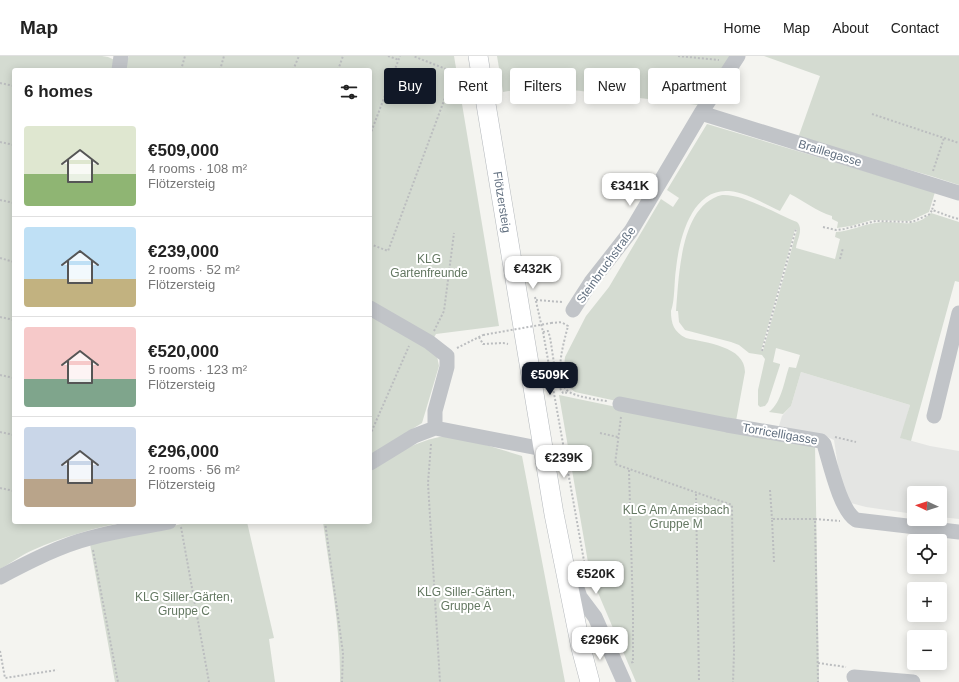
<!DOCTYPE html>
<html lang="en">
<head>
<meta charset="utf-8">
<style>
	body { margin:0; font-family:Arial,sans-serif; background:#f2f2f2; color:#222; height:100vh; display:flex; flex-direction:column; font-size:15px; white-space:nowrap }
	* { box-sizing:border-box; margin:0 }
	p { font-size:13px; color:#767676 }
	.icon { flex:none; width:22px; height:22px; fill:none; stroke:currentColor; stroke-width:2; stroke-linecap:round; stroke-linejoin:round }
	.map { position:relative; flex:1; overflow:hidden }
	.side { position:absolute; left:12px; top:12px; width:360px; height:456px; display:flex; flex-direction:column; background:#fff; border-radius:4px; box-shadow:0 2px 10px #0003 }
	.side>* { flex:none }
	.top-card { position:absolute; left:384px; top:12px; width:380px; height:36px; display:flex; gap:8px }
	.needle { width:26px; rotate:273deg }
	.buttons { position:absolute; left:907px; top:430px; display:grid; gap:8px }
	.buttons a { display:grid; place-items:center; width:40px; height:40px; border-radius:4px; background:#fff; box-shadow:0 2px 10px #0003; font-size:20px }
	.price { position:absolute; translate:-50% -34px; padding:0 9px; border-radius:8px; background:#fff; color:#222; font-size:13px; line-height:26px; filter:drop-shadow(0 1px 2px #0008) }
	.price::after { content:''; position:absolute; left:50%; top:24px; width:12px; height:9px; margin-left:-6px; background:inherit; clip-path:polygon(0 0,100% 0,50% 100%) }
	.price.selected { background:#111827; color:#fff }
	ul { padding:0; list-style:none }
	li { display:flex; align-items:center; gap:12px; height:100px; padding:0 12px }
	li+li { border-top:1px solid #e0e0e0 }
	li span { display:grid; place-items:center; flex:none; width:112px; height:80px; border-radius:4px; color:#555 }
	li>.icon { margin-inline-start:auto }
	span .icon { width:48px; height:48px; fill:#fffc; stroke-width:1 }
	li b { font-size:17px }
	h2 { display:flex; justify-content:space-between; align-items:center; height:48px; padding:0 12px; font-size:17px }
	.tag { padding:0 14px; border-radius:4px; background:#fff; box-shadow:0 2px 10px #0003; font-size:14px; line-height:36px }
	.tag.selected { background:#111827; color:#fff }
	header { display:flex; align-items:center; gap:24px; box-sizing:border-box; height:56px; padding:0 20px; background:#fff; border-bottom:1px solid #e0e0e0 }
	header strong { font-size:19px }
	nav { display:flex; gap:22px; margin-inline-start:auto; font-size:14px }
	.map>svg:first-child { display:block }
</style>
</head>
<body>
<header>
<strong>Map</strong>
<nav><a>Home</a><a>Map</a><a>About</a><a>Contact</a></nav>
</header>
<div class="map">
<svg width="959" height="626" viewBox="0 0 959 626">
	<rect width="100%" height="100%" fill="#f4f4f0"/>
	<path fill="#e4e5e3" d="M 801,316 L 910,349 L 901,382 L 930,390 L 959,395 L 959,463 L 940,461 L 940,437 L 914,437 L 914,458 L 866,451 L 847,446 L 842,436 L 834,384 L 825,380 L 778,373 L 782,360 L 791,350 Z"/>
	<path fill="#d4dbd1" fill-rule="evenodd" d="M 0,0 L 102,0 L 108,1 L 119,6 L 116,14 L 14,14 L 14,466 L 125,466 C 94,472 62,481 33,494 C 21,499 11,507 0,513 Z
		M 129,0 L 454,0 L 499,270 L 436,278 L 433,283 L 370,246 L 370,14 L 124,14 Z
		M 497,0 L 730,0 L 698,49 L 539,30 L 503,36 Z
		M 764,0 L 959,0 L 959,129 L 931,120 L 798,82 L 820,20 Z
		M 707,68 L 935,136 L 929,156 L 910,165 L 872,164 L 851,170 L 837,172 L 838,166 L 832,163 L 832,160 C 816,155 804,145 790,138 L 780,155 C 764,148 746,136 729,135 C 691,132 679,184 676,213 C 674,225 675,244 671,255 C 671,268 674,276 686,282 C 706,287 745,290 745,316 L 736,365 L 626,347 L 575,336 L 565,328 L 563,322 L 565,301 L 586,260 L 609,231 L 661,143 L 673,151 L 679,142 L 667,134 Z
		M 722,139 C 744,138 776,158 797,166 C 804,173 797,184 796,192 L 835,203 L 840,183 L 835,181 L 836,176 C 850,175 862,169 875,167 C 897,163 912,175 931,157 L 959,166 L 959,226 L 955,225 L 911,385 L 900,382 L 910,349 L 801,316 L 791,350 L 783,358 L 769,356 C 782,346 784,325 789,311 L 796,312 L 800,299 L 776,292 L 773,306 L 780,308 L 780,309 L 768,346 L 765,350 L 760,351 L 758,349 L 758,334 L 765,303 L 762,299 L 749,297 L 739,289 L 731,286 L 685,274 L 679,266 L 678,255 L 676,255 C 679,220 680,149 722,139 ZM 795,173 L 797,174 L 763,295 L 761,295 Z
		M 370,254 L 437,300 L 439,310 L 422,367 L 370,399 Z
		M 559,339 L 765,382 L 815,389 L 819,626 L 636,626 L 590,518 Z
		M 445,380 L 463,382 L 522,400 L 565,626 L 340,626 C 341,573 330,519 323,466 L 370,466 L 370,414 C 395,398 415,385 445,380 Z
		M 192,466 L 247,466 L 274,582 L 269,583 L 275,626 L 115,626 L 90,488 L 118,481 Z"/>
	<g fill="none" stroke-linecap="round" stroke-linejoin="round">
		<defs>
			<path id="major" d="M 478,0 L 554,458 L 581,592 L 590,626"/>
		</defs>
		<use href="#major" stroke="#b4b8bc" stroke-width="20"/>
		<path stroke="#bbbdbf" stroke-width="2" stroke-dasharray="2 2" stroke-linecap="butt" d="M 388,0 L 399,4
			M 678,0 L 719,4
			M 181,14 L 185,0
			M 220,14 L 224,0
			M 293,14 L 299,0
			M 338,14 L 343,0
			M 0,27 L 14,30
			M 872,58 L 959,87
			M 370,79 L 400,0
			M 0,86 L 14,89
			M 933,115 L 944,82
			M 0,144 L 14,147
			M 935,144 L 932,154 C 942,157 949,161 959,163
			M 823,171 L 836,174 L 844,173 L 876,165 L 912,166 L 930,158 L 932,154
			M 370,188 L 388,195 L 452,23 L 451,15 L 413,0
			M 0,202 L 14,206
			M 840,203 L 843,192
			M 535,241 L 543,276 L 586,516
			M 536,244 L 562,246
			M 0,261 L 14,264
			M 551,267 L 563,266
			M 563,267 L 568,270 C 564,286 551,327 571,337 C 579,341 598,344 607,345
			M 434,275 L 444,255 L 454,177
			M 543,276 L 548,275 L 550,281 L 557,327 L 563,337 L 566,337 L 567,334
			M 479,281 L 483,288 L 503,287 L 508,288
			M 457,292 L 483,279
			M 762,295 L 796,173
			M 0,319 L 14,322
			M 621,361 L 615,408 L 732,449 L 734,597 L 733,626
			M 0,376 L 14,379
			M 600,377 L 618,381
			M 370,379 L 409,290
			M 835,381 L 856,386
			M 431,388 L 428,427 L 440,626
			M 629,414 L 633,556 L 633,606 L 630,607
			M 0,432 L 14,435
			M 770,434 L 772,463
			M 696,438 L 699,626
			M 815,463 L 840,465
			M 325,466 L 343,597 L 342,626
			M 181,471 L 209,626
			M 93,494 L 118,626
			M 774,506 L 772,463 L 815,463 L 818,626
			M 0,595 L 5,622 L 57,614
			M 818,607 L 846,611"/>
		<path stroke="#c1c4c8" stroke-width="15" d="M 119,14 L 121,0
			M 701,57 L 959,137
			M 370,252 L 429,286 L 447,300 L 447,311 L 435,355 L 435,372
			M 573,254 L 591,226 L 631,175 L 701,57 L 738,0
			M 620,348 L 727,369 L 821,385 L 824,388 C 830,407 840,454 856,464 L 959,476
			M 934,360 L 959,257
			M 370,407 L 414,380 L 435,372 L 543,393
			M 0,521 C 29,506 59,490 90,482 C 116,475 143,471 169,466
			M 574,523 L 580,541 L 595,561 L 624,626
			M 854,621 L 913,626"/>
		<use href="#major" stroke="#fff" stroke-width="19"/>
		<path stroke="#bbbdbf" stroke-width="2" stroke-dasharray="2 2" stroke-linecap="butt" d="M 483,279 L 551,267"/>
	</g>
	<g text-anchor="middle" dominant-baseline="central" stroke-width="4" stroke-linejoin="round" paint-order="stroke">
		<g font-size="12" fill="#637181" stroke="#fff">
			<text transform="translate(830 97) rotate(17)">Braillegasse</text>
			<text transform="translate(502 146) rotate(81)">Flötzersteig</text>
			<text transform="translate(606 209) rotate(-54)">Steinbruchstraße</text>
			<text transform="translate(780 378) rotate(10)">Torricelligasse</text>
		</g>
		<g font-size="12" fill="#647862" stroke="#fff">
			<text x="429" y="203">KLG<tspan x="429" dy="14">Gartenfreunde</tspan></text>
			<text x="676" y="454">KLG Am Ameisbach<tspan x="676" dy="14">Gruppe M</tspan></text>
			<text x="466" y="536">KLG Siller-Gärten,<tspan x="466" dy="14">Gruppe A</tspan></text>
			<text x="184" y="541">KLG Siller-Gärten,<tspan x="184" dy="14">Gruppe C</tspan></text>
		</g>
	</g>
</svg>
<div class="buttons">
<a><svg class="needle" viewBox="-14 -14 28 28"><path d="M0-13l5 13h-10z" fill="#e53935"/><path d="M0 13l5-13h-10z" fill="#767676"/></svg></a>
<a><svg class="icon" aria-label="locate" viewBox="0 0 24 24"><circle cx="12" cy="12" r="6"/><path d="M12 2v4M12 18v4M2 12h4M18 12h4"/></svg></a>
<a>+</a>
<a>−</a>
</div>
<b class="price" style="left:630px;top:151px">€341K</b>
<b class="price" style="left:533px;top:234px">€432K</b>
<b class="price selected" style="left:550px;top:340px">€509K</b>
<b class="price" style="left:564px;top:423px">€239K</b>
<b class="price" style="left:596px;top:539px">€520K</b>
<b class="price" style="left:600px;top:605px">€296K</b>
<div class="top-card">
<a class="tag selected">Buy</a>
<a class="tag">Rent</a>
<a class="tag">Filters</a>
<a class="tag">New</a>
<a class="tag">Apartment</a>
</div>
<section class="side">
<h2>6 homes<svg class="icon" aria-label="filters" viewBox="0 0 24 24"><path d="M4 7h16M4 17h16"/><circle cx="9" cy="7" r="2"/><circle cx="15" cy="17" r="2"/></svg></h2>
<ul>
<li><span style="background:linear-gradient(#dfe7d0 60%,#8fb573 0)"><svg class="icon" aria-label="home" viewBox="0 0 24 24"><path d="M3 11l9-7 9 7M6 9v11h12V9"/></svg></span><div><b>€509,000</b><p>4 rooms · 108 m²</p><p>Flötzersteig</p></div></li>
<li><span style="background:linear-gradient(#bfe0f5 65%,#c2b280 0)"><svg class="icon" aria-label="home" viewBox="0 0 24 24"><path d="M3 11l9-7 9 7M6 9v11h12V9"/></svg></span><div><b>€239,000</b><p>2 rooms · 52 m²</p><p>Flötzersteig</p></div></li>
<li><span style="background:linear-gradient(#f6c9c9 65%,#7fa58c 0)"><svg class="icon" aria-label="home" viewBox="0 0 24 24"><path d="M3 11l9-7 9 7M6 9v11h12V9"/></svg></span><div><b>€520,000</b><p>5 rooms · 123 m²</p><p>Flötzersteig</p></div></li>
<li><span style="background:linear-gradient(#c9d6e8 65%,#b9a48a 0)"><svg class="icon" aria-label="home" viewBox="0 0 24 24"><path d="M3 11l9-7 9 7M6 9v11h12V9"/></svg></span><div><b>€296,000</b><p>2 rooms · 56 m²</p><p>Flötzersteig</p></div></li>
</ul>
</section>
</div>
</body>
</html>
